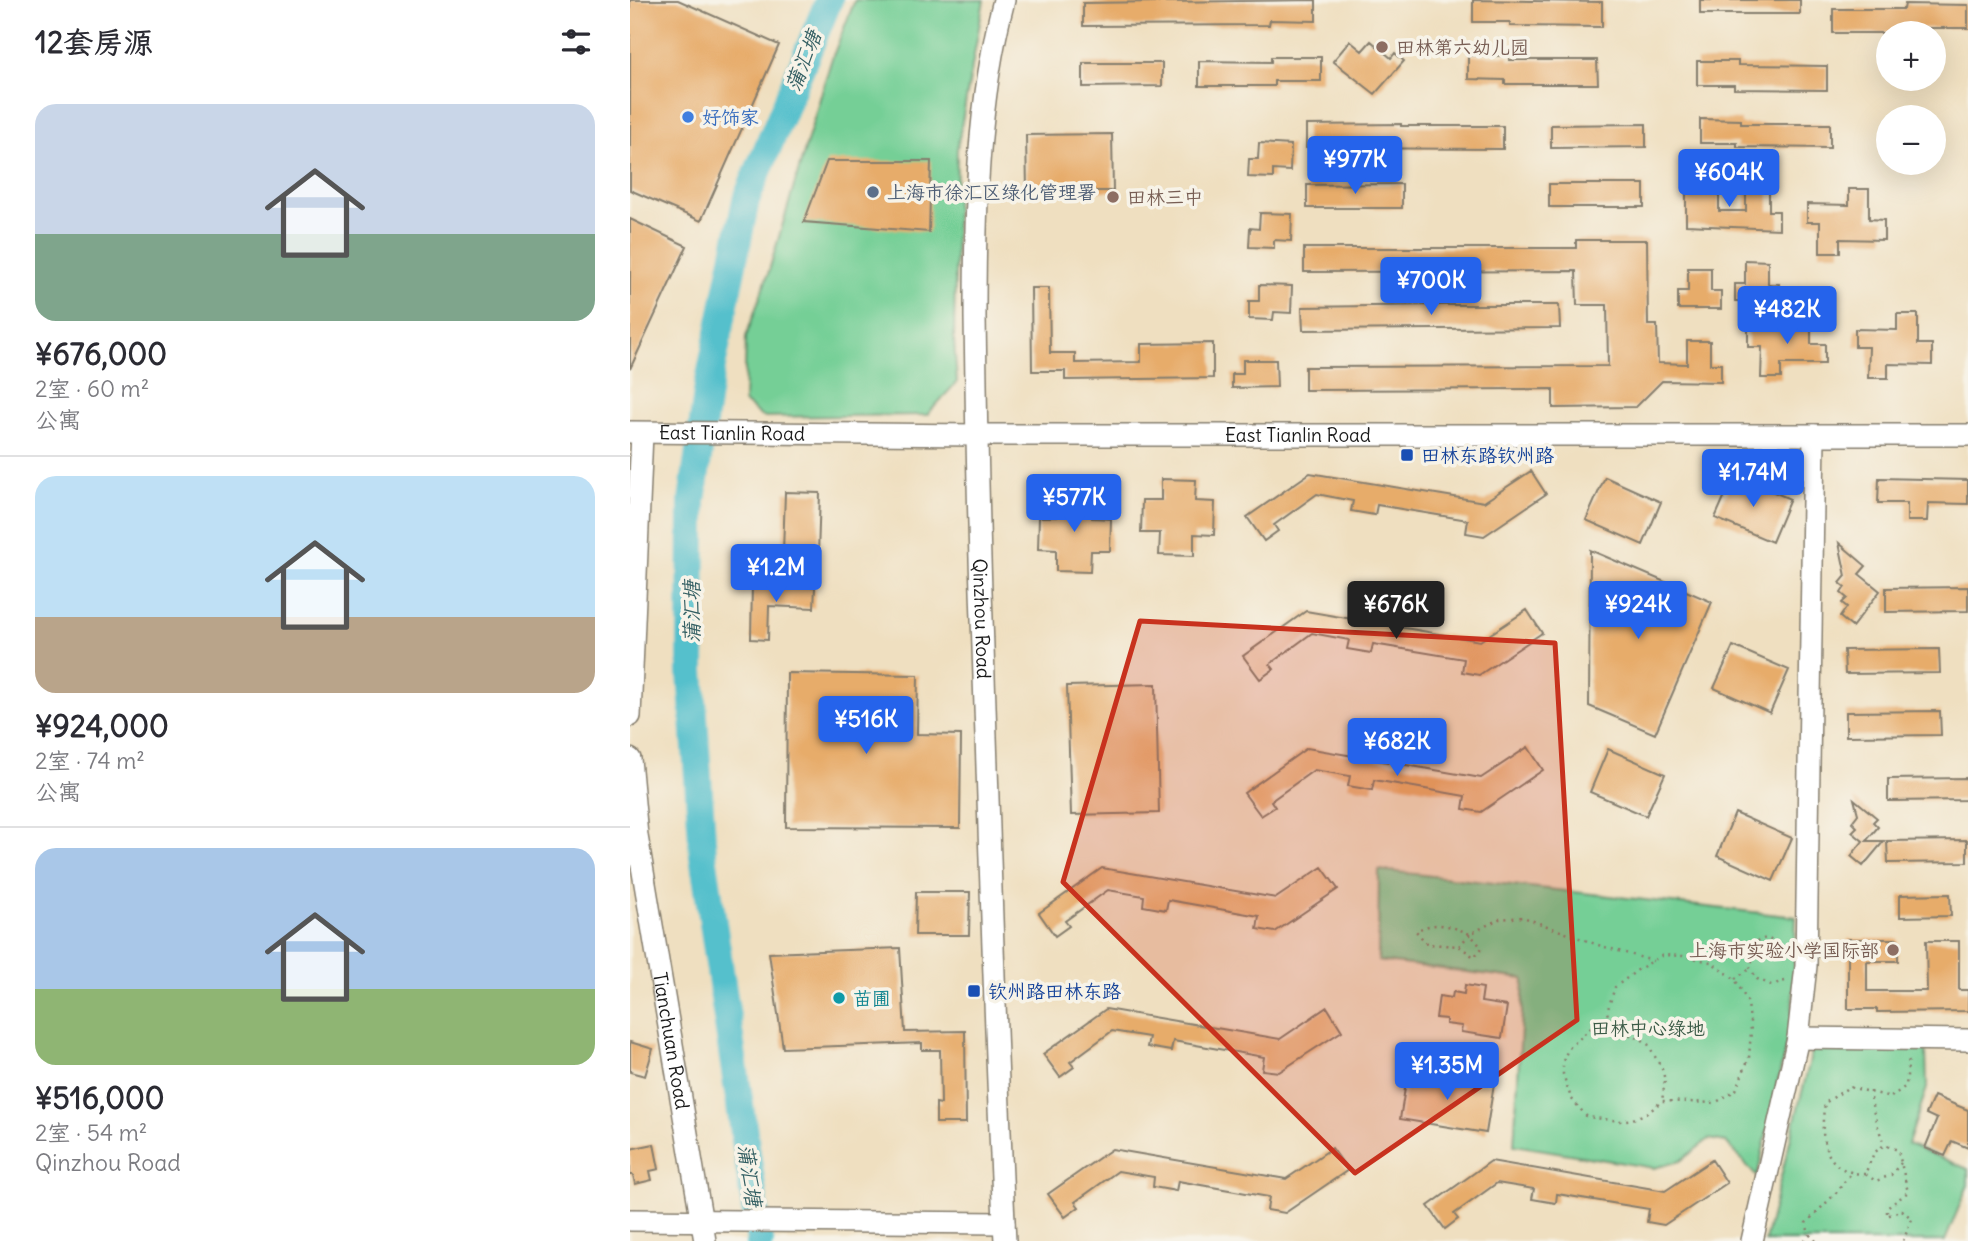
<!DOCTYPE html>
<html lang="zh">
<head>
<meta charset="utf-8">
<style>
	body { margin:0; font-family:Delius,"LXGW WenKai TC",sans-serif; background:#f2f2f3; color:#2b2b33; height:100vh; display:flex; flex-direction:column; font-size:26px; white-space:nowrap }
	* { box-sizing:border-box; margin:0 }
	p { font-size:23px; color:#7c7c81 }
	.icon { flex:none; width:38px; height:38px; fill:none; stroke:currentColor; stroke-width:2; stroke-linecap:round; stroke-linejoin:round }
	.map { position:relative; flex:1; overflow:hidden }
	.sheet { display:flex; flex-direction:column; background:#fff; width:630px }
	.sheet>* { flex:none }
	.tools { position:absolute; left:1246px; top:21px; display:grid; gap:14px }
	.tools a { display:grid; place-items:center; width:70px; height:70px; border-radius:50%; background:#fff; box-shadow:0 7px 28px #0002; font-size:35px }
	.price { position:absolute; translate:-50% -60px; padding:0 16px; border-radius:7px; background:#2563eb; color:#fff; font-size:23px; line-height:46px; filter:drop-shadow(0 2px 4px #0008) }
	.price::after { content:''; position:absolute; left:50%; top:42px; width:21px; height:16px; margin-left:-10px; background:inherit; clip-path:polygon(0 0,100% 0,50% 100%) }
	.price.on { background:#222; color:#fff }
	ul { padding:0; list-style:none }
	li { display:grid; align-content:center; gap:14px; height:371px; padding:0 35px }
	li+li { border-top:2px solid #e1e1e2 }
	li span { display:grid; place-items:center; height:217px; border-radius:21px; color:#555 }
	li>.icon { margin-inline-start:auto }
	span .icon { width:126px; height:126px; fill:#fffc; stroke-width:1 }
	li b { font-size:30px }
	h2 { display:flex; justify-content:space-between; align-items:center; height:84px; padding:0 35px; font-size:30px }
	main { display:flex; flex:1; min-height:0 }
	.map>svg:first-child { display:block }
</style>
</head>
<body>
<main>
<section class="sheet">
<h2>12套房源<svg class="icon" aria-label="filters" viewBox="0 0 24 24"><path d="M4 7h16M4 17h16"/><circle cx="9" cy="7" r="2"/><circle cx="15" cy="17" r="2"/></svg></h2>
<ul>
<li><span style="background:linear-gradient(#c9d6e8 60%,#7fa58c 0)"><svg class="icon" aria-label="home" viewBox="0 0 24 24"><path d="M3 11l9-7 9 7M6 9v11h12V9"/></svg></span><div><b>¥676,000</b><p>2室 · 60 m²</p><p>公寓</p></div></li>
<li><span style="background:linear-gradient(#bfe0f5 65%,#b9a48a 0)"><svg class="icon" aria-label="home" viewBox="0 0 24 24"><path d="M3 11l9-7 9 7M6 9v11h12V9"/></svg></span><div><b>¥924,000</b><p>2室 · 74 m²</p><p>公寓</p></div></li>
<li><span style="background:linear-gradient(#a9c7e8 65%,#8fb573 0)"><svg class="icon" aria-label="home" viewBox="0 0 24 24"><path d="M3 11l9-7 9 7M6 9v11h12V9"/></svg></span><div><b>¥516,000</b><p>2室 · 54 m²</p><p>Qinzhou Road</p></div></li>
</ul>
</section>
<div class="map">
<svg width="1338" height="1241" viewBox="0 0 1338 1241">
	<rect width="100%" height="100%" fill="#f7f3e8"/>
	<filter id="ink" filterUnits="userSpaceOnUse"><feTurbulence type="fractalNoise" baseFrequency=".0143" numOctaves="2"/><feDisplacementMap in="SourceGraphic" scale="14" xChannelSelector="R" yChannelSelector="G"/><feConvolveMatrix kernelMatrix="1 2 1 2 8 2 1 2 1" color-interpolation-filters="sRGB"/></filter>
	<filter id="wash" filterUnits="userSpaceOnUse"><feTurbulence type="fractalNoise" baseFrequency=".00686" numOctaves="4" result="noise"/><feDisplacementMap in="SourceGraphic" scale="28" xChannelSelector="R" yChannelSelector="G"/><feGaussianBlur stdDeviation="1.57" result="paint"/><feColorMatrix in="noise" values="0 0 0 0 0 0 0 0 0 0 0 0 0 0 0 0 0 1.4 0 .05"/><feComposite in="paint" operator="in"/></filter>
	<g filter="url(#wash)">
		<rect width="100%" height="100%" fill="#efdfc0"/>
		<path fill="#75cf96" stroke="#487659" stroke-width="2" d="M 225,0 L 354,0 L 327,149 L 324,341 L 327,382 L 297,415 L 132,417 L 114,402 L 116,337 L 138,274 L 201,61 Z
			M 749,870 L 1166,917 L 1162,1018 L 1127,1177 L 1096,1142 L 1079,1139 L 1050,1161 L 1024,1168 L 884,1145 L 894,979 L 748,961 Z
			M 1183,1048 L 1296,1049 L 1297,1088 L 1278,1144 L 1338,1169 L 1338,1185 L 1315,1241 L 1135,1241 Z"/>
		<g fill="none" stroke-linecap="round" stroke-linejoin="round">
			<path stroke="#54c0cc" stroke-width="28" d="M 130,1241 L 73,855 L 61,671 L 62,501 L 78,386 L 116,200 L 199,0"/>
		</g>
		<g id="blocks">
			<path fill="#e7ac6a" d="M 0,0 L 48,0 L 149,45 L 71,221 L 0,190 Z
				M 686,0 L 686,21 L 640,20 L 639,25 L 453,26 L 453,3 Z
				M 843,0 L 972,2 L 972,27 L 880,26 L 880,22 L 843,22 Z
				M 1070,0 L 1170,0 L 1170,14 L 1070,14 Z
				M 1275,4 L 1338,5 L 1338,28 L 1278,28 L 1278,33 L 1203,33 L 1203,9 L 1274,9 Z
				M 720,41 L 732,51 L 741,41 L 761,58 L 765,53 L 774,61 L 745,94 L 703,61 Z
				M 838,55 L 879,56 L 879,60 L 967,60 L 968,84 L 875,84 L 875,80 L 838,79 Z
				M 641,57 L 691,57 L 691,81 L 644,81 L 644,86 L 569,86 L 569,61 L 641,62 Z
				M 1067,61 L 1108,61 L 1108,65 L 1197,66 L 1197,90 L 1104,89 L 1104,85 L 1067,85 Z
				M 453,63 L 532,63 L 532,86 L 453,87 Z
				M 1070,119 L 1111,120 L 1111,124 L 1200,124 L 1200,148 L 1107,147 L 1107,143 L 1070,143 Z
				M 771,124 L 771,126 L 873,126 L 873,149 L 676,148 L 676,125 Z
				M 1016,124 L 1016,147 L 921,148 L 921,125 Z
				M 482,134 L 483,191 L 397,191 L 396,135 Z
				M 629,143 L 661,145 L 660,171 L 643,170 L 643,178 L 618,177 L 619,159 L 628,159 Z
				M 197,161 L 301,161 L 299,232 L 174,222 Z
				M 772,184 L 772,208 L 677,208 L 677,185 Z
				M 919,184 L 1014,184 L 1014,207 L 919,207 Z
				M 1056,184 L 1089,185 L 1089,211 L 1116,211 L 1116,188 L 1139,188 L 1139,211 L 1149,211 L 1149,229 L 1056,225 Z
				M 1219,189 L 1239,189 L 1239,219 L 1254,220 L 1254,240 L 1210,239 L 1210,253 L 1190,253 L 1190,222 L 1177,222 L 1177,204 L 1219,205 Z
				M 630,213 L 662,214 L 661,241 L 644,240 L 644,248 L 619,247 L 620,228 L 629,229 Z
				M 0,219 L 57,246 L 0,369 Z
				M 946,240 L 1017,240 L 1018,325 L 1027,325 L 1028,363 L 1057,364 L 1057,341 L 1080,341 L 1080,364 L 1091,364 L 1091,382 L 1032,381 L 1006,407 L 923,408 L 923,389 L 675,390 L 675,367 L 978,366 L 977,305 L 947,305 L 946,271 L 674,272 L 674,248 L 946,248 Z
				M 1115,260 L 1138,261 L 1138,284 L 1149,284 L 1149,301 L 1105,301 L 1105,284 L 1115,284 Z
				M 1058,268 L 1081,268 L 1081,291 L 1091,291 L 1091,309 L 1048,309 L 1048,291 L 1058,291 Z
				M 629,285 L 662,286 L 661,313 L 644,312 L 643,320 L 619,319 L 619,301 L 629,301 Z
				M 401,288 L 419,288 L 420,353 L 445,353 L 445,363 L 511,362 L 511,344 L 583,343 L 583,378 L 435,380 L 435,371 L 402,371 Z
				M 812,305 L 929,305 L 930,328 L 673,330 L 672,307 Z
				M 1160,314 L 1181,314 L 1181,344 L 1195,344 L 1195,364 L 1151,364 L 1151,378 L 1131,378 L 1132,347 L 1118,347 L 1118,329 L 1160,329 Z
				M 1267,314 L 1288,314 L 1288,344 L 1302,344 L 1302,365 L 1258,364 L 1258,378 L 1238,378 L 1239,347 L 1225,347 L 1225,329 L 1267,330 Z
				M 613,360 L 646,360 L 647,387 L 602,388 L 602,374 L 613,374 Z
				M 901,471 L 916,494 L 854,536 L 836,533 L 838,520 L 747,505 L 745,515 L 721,511 L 723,501 L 687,494 L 644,525 L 648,531 L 634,541 L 617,517 L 680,473 L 854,502 Z
				M 1104,475 L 1160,499 L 1142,542 L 1085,518 Z
				M 975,477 L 1031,502 L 1013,545 L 956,520 Z
				M 1249,478 L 1338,480 L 1338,504 L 1298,503 L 1297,521 L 1277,521 L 1277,503 L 1248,503 Z
				M 531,479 L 566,480 L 565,501 L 585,502 L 584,535 L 564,534 L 564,556 L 529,555 L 530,533 L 511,533 L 512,500 L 531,500 Z
				M 155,492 L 190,493 L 188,555 L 153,553 Z
				M 428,495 L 462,496 L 462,518 L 481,519 L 480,551 L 461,551 L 460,572 L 426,571 L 426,550 L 408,549 L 409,517 L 427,517 Z
				M 1209,543 L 1236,566 L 1229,574 L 1250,591 L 1222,627 L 1210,617 L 1217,607 L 1212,603 L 1217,598 L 1211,593 L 1215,587 L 1210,583 L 1216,576 Z
				M 960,550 L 1082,602 L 1025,734 L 959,706 Z
				M 122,585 L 185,587 L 184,608 L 139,606 L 138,640 L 121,639 Z
				M 1338,587 L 1338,611 L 1256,612 L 1256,588 Z
				M 897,610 L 912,633 L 849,675 L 832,672 L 834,659 L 743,644 L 741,653 L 717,649 L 719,640 L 682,633 L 640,664 L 644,669 L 630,679 L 613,656 L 676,611 L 850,641 Z
				M 1103,646 L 1159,670 L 1140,713 L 1084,688 Z
				M 1309,649 L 1310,673 L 1215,674 L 1214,650 Z
				M 157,673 L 288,675 L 287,734 L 331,735 L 330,828 L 156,827 Z
				M 526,684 L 529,813 L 441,815 L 437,686 Z
				M 1310,711 L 1311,735 L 1216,736 L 1216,712 Z
				M 898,747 L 913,770 L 851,812 L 833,809 L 835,796 L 744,780 L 742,790 L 718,786 L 720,776 L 684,770 L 641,801 L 645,807 L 631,816 L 614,793 L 677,748 L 851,778 Z
				M 978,749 L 1035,774 L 1016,816 L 960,792 Z
				M 1337,778 L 1338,800 L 1258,801 L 1258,779 Z
				M 1224,799 L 1247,818 L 1243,822 L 1248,827 L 1236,841 L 1254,841 L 1233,866 L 1221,856 L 1233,841 L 1222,832 L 1227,827 L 1222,822 L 1228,814 Z
				M 1105,813 L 1162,838 L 1143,881 L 1087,856 Z
				M 1337,840 L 1337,862 L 1258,863 L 1257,841 Z
				M 692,867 L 708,889 L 645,932 L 627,929 L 629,916 L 538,900 L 536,910 L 513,906 L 514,896 L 478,890 L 435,921 L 439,926 L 425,936 L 409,913 L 472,868 L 646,898 Z
				M 286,892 L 340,892 L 339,935 L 285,935 Z
				M 1320,894 L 1321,916 L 1270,917 L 1270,895 Z
				M 1218,939 L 1268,939 L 1268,961 L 1237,961 L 1237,991 L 1297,991 L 1296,941 L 1329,941 L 1329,990 L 1338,990 L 1338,1011 L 1247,1012 L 1247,1009 L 1218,1009 Z
				M 270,948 L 275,1032 L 335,1031 L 336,1123 L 306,1123 L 306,1103 L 311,1104 L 310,1050 L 292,1050 L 292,1043 L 153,1048 L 139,953 Z
				M 835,985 L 853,988 L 851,1002 L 877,1006 L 872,1038 L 831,1032 L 832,1026 L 816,1024 L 816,1019 L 806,1018 L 809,996 L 822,998 L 823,992 L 834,994 Z
				M 697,1007 L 712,1031 L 649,1072 L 632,1070 L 634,1057 L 543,1041 L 541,1051 L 517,1047 L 519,1037 L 482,1031 L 440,1062 L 444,1067 L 430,1077 L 413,1054 L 476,1009 L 650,1039 Z
				M 0,1042 L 23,1049 L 15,1076 L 0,1072 Z
				M 778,1070 L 864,1084 L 856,1133 L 770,1119 Z
				M 1304,1096 L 1338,1110 L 1338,1148 L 1322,1141 L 1315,1156 L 1295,1148 L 1307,1119 L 1296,1114 Z
				M 24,1144 L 29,1169 L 20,1171 L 22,1180 L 5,1184 L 3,1175 L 0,1175 L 0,1149 Z
				M 702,1148 L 718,1170 L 655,1213 L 637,1210 L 639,1197 L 548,1181 L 546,1191 L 523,1187 L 524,1177 L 488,1171 L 445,1202 L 449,1207 L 435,1217 L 418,1194 L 482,1149 L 656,1179 Z
				M 1082,1160 L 1097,1183 L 1034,1225 L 1017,1222 L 1019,1209 L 927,1194 L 926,1203 L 902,1199 L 904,1189 L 867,1183 L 824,1214 L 828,1219 L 815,1229 L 798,1206 L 861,1161 L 1035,1191 Z"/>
		</g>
	</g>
	<g filter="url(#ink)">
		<use href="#blocks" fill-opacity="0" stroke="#867e6e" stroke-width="2"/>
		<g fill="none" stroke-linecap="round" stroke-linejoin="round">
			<defs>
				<g id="minor">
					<path id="s1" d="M 374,0 C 347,103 345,211 345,317 C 346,408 348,500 351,591 C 359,808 364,1025 375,1241"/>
					<path id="s2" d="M 0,432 L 346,435 L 1338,435"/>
					<path d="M 0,716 L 12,433"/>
					<path id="s3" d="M 0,759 L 7,836 L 75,1241"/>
					<path d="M 1168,1038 L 1338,1040"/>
					<path d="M 0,1220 L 374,1223"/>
					<path d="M 1122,1241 L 1168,1038 L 1176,966 L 1184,435"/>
				</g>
			</defs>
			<use href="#minor" stroke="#867e6e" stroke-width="24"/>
			<path stroke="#867e6e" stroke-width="2.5" stroke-dasharray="2 5" stroke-linecap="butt" d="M 829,946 L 840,934 L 852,948 L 844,957 L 829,946 L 797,944 L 786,931 C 806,920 821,926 840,934 L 869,919 L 893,917 L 968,945 L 1023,961
				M 1105,979 L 1119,969
				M 1155,981 L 1141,985 L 1127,979 L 1120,968 L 1128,940 L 1137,938 L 1158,949
				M 982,1028 L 977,1012 L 985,987 L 1009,969 L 1033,955 L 1053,956 L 1081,962 L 1105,979 L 1118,1003 L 1121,1031 L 1119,1058 L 1106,1090 L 1085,1103 L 1032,1101 L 1019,1112 L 1003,1119 L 990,1121 L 957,1117 L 941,1098 L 933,1074 L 933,1061 L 938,1049 L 962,1027 L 973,1026 L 982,1028 L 1011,1039 L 1018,1044 L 1032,1069 L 1035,1080 L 1032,1101
				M 1241,1091 C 1240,1108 1249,1128 1254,1145
				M 1271,1163 L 1261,1175 L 1246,1181 L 1235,1174 L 1244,1153 L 1254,1145 L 1268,1150 L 1278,1192 L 1257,1208 L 1257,1216 L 1272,1210 L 1282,1219 L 1273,1241
				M 1235,1174 C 1193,1173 1189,1137 1195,1103 L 1219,1087 L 1261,1097 L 1276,1086 L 1279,1056
				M 1175,1241 L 1179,1234
				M 1186,1241 L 1179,1234 L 1176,1223 L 1206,1193 L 1221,1173"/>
			<use href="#minor" stroke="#fff" stroke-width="21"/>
		</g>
	</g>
	<path fill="#c8321e" fill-opacity="0.2" stroke="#c8321e" stroke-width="5" stroke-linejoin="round" d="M 510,621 L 925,643 L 947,1020 L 725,1173 L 433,882 Z"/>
	<g fill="#8d6e63" stroke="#f7f3e8" stroke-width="2.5">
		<circle cx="752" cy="47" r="7"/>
		<circle cx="483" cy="197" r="7"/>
		<circle cx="1263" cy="950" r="7"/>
	</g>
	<circle fill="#3f7fe0" stroke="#f7f3e8" stroke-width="2.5" cx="58" cy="117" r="7"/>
	<circle fill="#5c6f8a" stroke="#f7f3e8" stroke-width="2.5" cx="243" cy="192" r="7"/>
	<g fill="#1a4fb4" stroke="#f7f3e8" stroke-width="2.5">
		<rect x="770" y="448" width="14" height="14" rx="3.5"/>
		<rect x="337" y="984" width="14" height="14" rx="3.5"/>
	</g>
	<circle fill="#0f9aa8" stroke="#f7f3e8" stroke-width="2.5" cx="209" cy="998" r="7"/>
	<g text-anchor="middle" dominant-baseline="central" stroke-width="7" stroke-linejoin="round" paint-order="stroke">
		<g font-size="19" fill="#785e54" stroke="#f7f3e8" text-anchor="start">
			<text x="766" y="47">田林第六幼儿园</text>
			<text x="497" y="197">田林三中</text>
			<text x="1249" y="950" text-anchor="end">上海市实验小学国际部</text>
		</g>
		<g font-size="19" fill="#366cbe" stroke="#f7f3e8" text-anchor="start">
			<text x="72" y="117">好饰家</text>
		</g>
		<g font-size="19" fill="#4e5e75" stroke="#f7f3e8" text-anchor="start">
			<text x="257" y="192">上海市徐汇区绿化管理署</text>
		</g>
		<g font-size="19" fill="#1c1c1c" stroke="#f7f3e8">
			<text stroke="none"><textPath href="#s2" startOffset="102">East Tianlin Road</textPath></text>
			<text stroke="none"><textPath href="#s2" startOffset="668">East Tianlin Road</textPath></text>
			<text stroke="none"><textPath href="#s1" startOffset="621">Qinzhou Road</textPath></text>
			<text stroke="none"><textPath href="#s3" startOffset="285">Tianchuan Road</textPath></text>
		</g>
		<g font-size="19" fill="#164399" stroke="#f7f3e8" text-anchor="start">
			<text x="791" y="455">田林东路钦州路</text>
			<text x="358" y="991">钦州路田林东路</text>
		</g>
		<g font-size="19" fill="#0d838f" stroke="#f7f3e8" text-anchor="start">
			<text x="223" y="998">苗圃</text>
		</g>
		<g font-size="19" fill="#3b5b47" stroke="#f7f3e8">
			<text x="1018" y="1028">田林中心绿地</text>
		</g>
		<g font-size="21" font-style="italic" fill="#325e62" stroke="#f7f3e8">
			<text transform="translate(173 61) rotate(-68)">蒲汇塘</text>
			<text transform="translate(61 612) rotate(-90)">蒲汇塘</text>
			<text transform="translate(120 1175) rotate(82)">蒲汇塘</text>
		</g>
	</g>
</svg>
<div class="tools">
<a>+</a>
<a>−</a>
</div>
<b class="price" style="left:725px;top:196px">¥977K</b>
<b class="price" style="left:1099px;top:209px">¥604K</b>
<b class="price" style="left:801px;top:317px">¥700K</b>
<b class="price" style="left:1157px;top:346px">¥482K</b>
<b class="price" style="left:1123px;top:509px">¥1.74M</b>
<b class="price" style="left:444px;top:534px">¥577K</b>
<b class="price" style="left:146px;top:604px">¥1.2M</b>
<b class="price on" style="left:766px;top:641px">¥676K</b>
<b class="price" style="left:1008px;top:641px">¥924K</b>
<b class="price" style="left:236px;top:756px">¥516K</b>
<b class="price" style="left:767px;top:778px">¥682K</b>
<b class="price" style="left:817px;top:1102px">¥1.35M</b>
</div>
</main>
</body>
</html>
